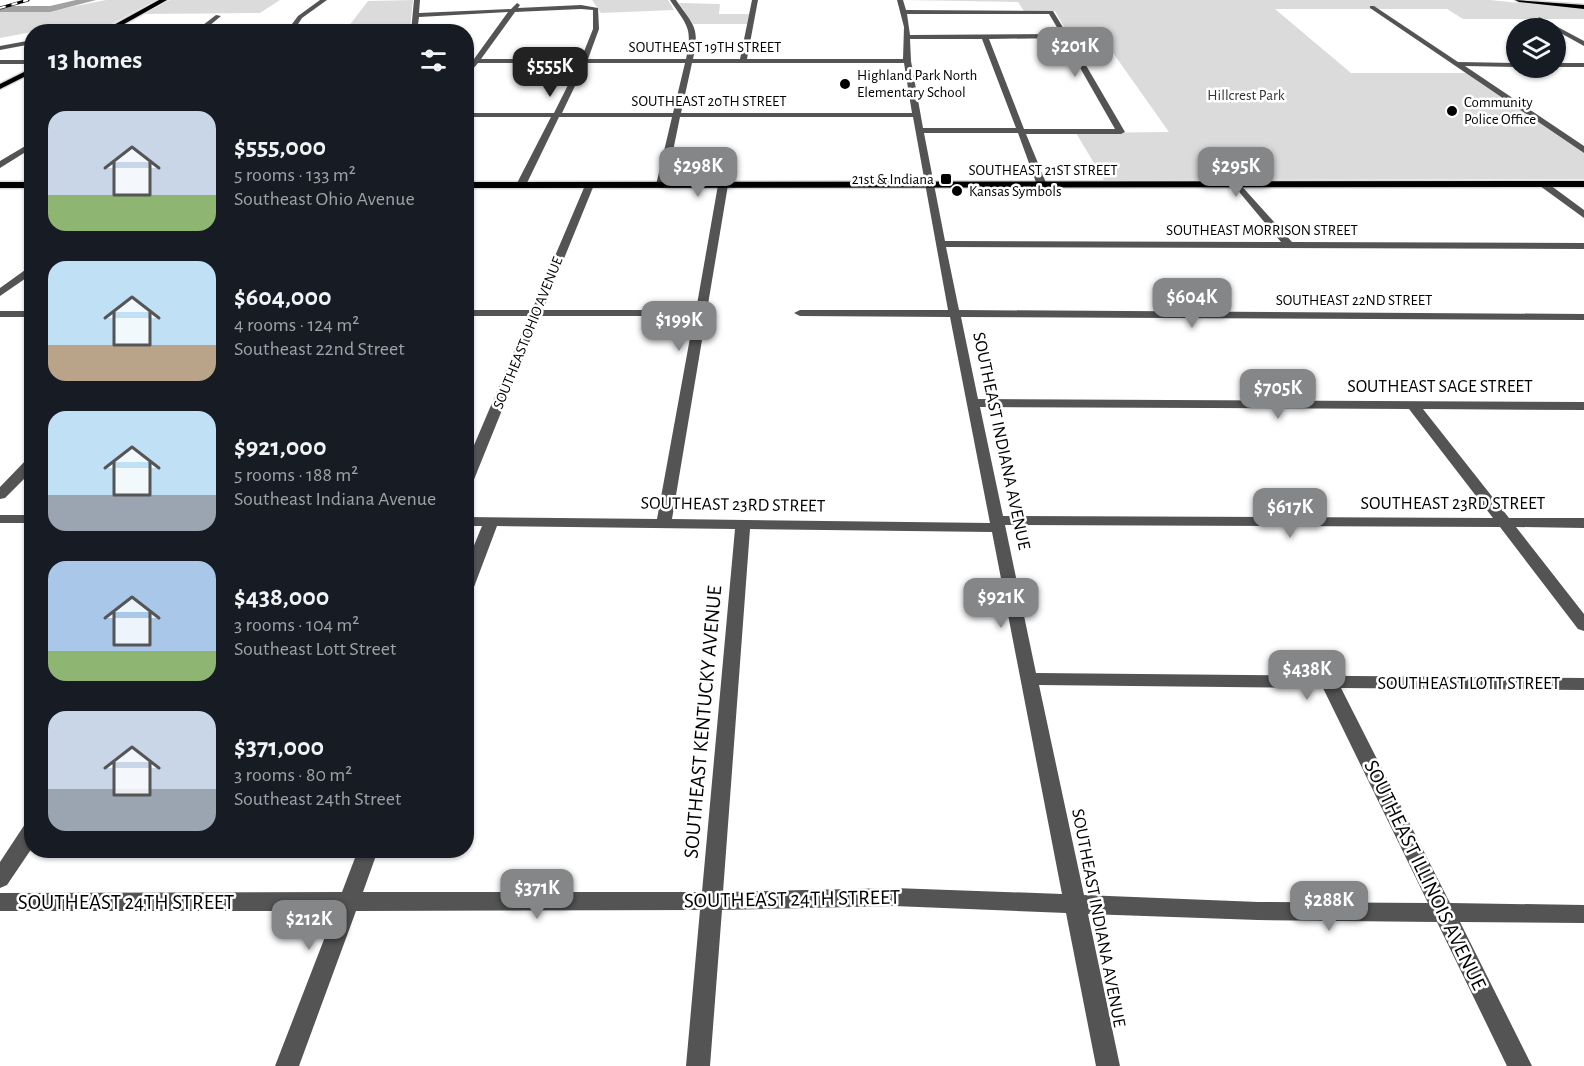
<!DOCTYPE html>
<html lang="en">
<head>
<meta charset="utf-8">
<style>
	body { margin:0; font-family:"Alegreya Sans",sans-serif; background:#20242c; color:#f1f3f6; height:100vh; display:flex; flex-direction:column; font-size:22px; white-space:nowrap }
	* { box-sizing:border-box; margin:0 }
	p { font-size:20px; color:#9ea1a6 }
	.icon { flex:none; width:33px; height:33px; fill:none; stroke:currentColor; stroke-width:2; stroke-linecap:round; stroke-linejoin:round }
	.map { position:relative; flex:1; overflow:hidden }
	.side { position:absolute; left:24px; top:24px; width:450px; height:834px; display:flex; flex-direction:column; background:#171b24; border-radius:24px; box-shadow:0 2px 4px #0004 }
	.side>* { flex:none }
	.tools { position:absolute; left:1506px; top:18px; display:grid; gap:12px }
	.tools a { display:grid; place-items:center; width:60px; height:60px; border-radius:50%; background:#171b24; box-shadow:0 2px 4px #0004; font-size:30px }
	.price { position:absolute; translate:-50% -51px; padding:0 14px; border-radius:12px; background:#858687; color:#fff; font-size:20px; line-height:39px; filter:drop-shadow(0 2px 3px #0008) }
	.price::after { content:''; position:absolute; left:50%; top:36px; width:18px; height:14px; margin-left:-9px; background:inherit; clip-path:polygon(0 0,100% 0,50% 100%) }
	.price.current { background:#222; color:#fff }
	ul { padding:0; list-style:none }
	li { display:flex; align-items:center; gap:18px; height:150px; padding:0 24px }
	li span { display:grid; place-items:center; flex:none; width:168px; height:120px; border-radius:18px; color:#555 }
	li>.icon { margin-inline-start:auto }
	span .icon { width:72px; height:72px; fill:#fffc; stroke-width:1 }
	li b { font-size:26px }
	h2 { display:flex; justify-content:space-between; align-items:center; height:72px; padding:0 24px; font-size:26px }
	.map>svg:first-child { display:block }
</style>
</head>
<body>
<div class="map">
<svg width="1584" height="1066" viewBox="0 0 1584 1066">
	<rect width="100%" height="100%" fill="#fff"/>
	<path fill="#dbdbdb" d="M 106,0 L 156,0 L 99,31 L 32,32 L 0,38 L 0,11 L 50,11 Z
		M 170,0 L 280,0 L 260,13 L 144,14 Z
		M 413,0 L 410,30 L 345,31 L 368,1 Z
		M 592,0 L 668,0 L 674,10 L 601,13 Z
		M 903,0 L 1490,0 L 1584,10 L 1584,19 L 1463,19 L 1447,9 L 1275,9 L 1351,73 L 1467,73 L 1584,153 L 1584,179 L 1104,180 L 1076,133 L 1169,132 L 1101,36 L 1068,34 L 1055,11 L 1024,11 L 1018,2 Z
		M 679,3 L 720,4 L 719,14 L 749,14 L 747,24 L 693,24 Z"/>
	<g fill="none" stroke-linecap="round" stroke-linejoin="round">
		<path fill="#a2a2a2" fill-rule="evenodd" d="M 76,0 L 96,0 L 50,12 L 0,12 L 0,6 L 50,6 Z"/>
		<defs>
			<path id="major" d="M 159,0 L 167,0 L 110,32 L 101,32 Z
				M 32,68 L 32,73 L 0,89 L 0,84 Z
				M 1584,181 L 1584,187 L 466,188 L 466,182 Z
				M 0,182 L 32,182 L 32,188 L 0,188 Z"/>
			<path id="highway" d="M 1515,0 L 1584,5 L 1584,9 L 1519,2 Z"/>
		</defs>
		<use href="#major" stroke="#dbdbdb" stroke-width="3"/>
		<use href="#highway" stroke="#dbdbdb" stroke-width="3"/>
		<path fill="#545454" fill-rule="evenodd" d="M 320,0 L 327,0 L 302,18 L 293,32 L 286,32 L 298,16 Z
			M 414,0 L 420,0 L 419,13 L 511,9 L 517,3 L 520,5 L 518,8 L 581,5 L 598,8 L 599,29 L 588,59 L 686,59 C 693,27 687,26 670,0 L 676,0 C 694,26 700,27 693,59 L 740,59 L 752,0 L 758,0 L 747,59 L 903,59 L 904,27 L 897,0 L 903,0 L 906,10 L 1053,11 L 1067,34 L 1075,36 L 1070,38 L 1125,132 L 1121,134 L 1026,134 L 1047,185 L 1042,188 L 1037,185 L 1018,133 L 924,133 L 945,241 L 1281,242 L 1235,187 L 1233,185 L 1238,182 L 1292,242 L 1584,243 L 1584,249 L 946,247 L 959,310 L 1584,314 L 1584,320 L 961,317 L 978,399 L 1584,402 L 1584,410 L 1423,409 L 1509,518 L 1584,518 L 1584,528 L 1516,527 L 1584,614 L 1584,631 L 1578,629 L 1500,527 L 1005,525 L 1036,673 L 1584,678 L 1584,690 L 1341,688 L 1450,903 L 1584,905 L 1584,923 L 1460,922 L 1532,1066 L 1507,1066 L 1437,922 L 1258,920 L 1088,914 L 1120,1066 L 1096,1066 L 1066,913 L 894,906 L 722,910 L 710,1066 L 686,1066 L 700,910 L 356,911 L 299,1066 L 275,1066 L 335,911 L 0,911 L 0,893 L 342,892 L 358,850 L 378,850 L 363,892 L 702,892 L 735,529 L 497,526 L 474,587 L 466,592 L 466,565 L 482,526 L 466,526 L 466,517 L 657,519 L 694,316 L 540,316 L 473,482 L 466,486 L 466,464 L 529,316 L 466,316 L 466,310 L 532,310 L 586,183 L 594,185 L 543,310 L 696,310 L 718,185 L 723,182 L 728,185 L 672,519 L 990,523 L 950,317 L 800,316 L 794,313 L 800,310 L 948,310 L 913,117 L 680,117 L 666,185 L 661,188 L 656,185 L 672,117 L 559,117 L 526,185 L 521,188 L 516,185 L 551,117 L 466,117 L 466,113 L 554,113 L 579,63 L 478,63 L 466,77 L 466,69 L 471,63 L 466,63 L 466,59 L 474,59 L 508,12 L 419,17 L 417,32 L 411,32 ZM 581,9 L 593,10 L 593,29 L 581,59 L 481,59 L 515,12 ZM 907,14 L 1049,14 L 1061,34 L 910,35 ZM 1063,38 L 1115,129 L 1024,129 L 989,39 ZM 910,39 L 982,39 L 1016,128 L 923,128 L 911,61 ZM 586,63 L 685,63 L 673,113 L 562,113 ZM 692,63 L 904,63 L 912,113 L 681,113 ZM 980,407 L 1409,409 L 1493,518 L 1003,516 ZM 750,529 L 992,532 L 1062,894 L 894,888 L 723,892 ZM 1039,685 L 1323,688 L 1428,903 L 1258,902 L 1084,895 Z
			M 1370,6 L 1374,6 L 1458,62 L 1516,63 L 1516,67 L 1465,66 L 1584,146 L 1584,153 L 1370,8 Z
			M 216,15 L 221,16 L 202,32 L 194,32 Z
			M 1539,17 L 1584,41 L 1584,46 L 1537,20 Z
			M 32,40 L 32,44 L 0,50 L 0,46 Z
			M 0,60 L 32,60 L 32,64 L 0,64 Z
			M 1556,63 L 1584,63 L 1584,67 L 1556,67 Z
			M 32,142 L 32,148 L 0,168 L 0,161 Z
			M 1540,182 L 1546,182 L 1584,210 L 1584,218 L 1540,186 Z
			M 32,265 L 32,274 L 0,296 L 0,288 Z
			M 0,311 L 32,311 L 32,317 L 0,317 Z
			M 32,458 L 32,471 L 5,498 L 0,499 L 0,487 L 27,459 Z
			M 0,515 L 32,515 L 32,523 L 0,523 Z
			M 32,822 L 32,848 L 7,885 L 0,888 L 0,862 L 25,824 Z"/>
		<use href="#major" fill="#000" fill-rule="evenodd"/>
		<use href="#highway" fill="#000" fill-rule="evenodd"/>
		<defs>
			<path id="rail" d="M 0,8 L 28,0"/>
		</defs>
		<use href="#rail" stroke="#000" stroke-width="3"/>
		<use href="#rail" stroke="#fff" stroke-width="2" stroke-dasharray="6" stroke-linecap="butt"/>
	</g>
	<g fill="#000" stroke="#fff" stroke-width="2">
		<circle cx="845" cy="84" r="6"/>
		<circle cx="1452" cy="111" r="6"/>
		<rect x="940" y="173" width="12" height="12" rx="3"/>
		<circle cx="957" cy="191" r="6"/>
	</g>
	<g text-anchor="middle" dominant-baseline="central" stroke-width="5" stroke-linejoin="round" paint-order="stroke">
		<g font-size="15" fill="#000" stroke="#fff">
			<text x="705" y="47">SOUTHEAST 19TH STREET</text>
			<text x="709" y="101">SOUTHEAST 20TH STREET</text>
			<text x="1043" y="170">SOUTHEAST 21ST STREET</text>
			<text x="1262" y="230">SOUTHEAST MORRISON STREET</text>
			<text x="1354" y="300">SOUTHEAST 22ND STREET</text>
			<text transform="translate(528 333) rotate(-68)">SOUTHEAST OHIO AVENUE</text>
		</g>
		<g font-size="15" fill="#000" stroke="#fff" text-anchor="start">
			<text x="857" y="75">Highland Park North<tspan x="857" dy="17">Elementary School</tspan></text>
			<text x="1464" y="102">Community<tspan x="1464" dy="17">Police Office</tspan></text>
			<text x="934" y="179" text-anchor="end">21st &amp; Indiana</text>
			<text x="969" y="191">Kansas Symbols</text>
		</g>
		<g font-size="15" fill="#323232" stroke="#fff">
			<text x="1246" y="95">Hillcrest Park</text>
		</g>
		<g font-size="18" fill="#000" stroke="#fff">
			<text x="1440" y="387">SOUTHEAST SAGE STREET</text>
			<text transform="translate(1001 441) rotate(78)">SOUTHEAST INDIANA AVENUE</text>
			<text x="1453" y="504">SOUTHEAST 23RD STREET</text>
			<text transform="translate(733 505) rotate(1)">SOUTHEAST 23RD STREET</text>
			<text x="1469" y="684">SOUTHEAST LOTT STREET</text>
			<text transform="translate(1098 918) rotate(79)">SOUTHEAST INDIANA AVENUE</text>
		</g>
		<g font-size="21" fill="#000" stroke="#fff">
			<text transform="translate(703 722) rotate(-85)">SOUTHEAST KENTUCKY AVENUE</text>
			<text transform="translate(1425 875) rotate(64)">SOUTHEAST ILLINOIS AVENUE</text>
			<text transform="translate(792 899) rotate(-1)">SOUTHEAST 24TH STREET</text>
			<text x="126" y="902">SOUTHEAST 24TH STREET</text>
		</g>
	</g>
</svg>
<div class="tools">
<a><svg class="icon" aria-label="layers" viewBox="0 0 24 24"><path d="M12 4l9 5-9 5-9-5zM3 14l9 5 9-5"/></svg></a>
</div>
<b class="price" style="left:1075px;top:78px">$201K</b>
<b class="price current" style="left:550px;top:98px">$555K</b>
<b class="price" style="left:698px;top:198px">$298K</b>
<b class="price" style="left:1236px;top:198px">$295K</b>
<b class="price" style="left:1192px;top:329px">$604K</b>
<b class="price" style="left:679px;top:352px">$199K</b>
<b class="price" style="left:1278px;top:420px">$705K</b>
<b class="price" style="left:1290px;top:539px">$617K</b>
<b class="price" style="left:1001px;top:629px">$921K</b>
<b class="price" style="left:1307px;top:701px">$438K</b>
<b class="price" style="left:537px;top:920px">$371K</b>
<b class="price" style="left:1329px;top:932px">$288K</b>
<b class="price" style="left:309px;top:951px">$212K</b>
<section class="side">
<h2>13 homes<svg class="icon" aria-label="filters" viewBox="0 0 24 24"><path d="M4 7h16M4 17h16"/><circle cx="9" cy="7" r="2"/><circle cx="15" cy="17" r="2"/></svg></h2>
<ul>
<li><span style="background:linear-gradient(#c9d6e8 70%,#8fb573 0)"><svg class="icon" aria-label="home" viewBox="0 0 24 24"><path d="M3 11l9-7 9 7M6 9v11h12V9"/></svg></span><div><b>$555,000</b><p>5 rooms · 133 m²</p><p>Southeast Ohio Avenue</p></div></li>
<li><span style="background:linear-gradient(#bfe0f5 70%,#b9a48a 0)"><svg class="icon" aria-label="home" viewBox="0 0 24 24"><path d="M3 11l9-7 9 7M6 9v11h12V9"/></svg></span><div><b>$604,000</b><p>4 rooms · 124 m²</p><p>Southeast 22nd Street</p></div></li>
<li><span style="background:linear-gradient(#bfe0f5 70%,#9aa5b1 0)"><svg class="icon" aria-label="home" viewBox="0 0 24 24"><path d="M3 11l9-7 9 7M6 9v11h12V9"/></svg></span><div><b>$921,000</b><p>5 rooms · 188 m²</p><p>Southeast Indiana Avenue</p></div></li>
<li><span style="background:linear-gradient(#a9c7e8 75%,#8fb573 0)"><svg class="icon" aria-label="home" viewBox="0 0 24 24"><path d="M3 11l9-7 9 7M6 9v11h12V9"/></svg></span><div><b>$438,000</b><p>3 rooms · 104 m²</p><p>Southeast Lott Street</p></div></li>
<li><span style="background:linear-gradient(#c9d6e8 65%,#9aa5b1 0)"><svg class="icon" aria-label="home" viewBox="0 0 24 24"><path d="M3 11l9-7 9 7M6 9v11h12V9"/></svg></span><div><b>$371,000</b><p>3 rooms · 80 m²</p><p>Southeast 24th Street</p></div></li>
</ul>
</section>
</div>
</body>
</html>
